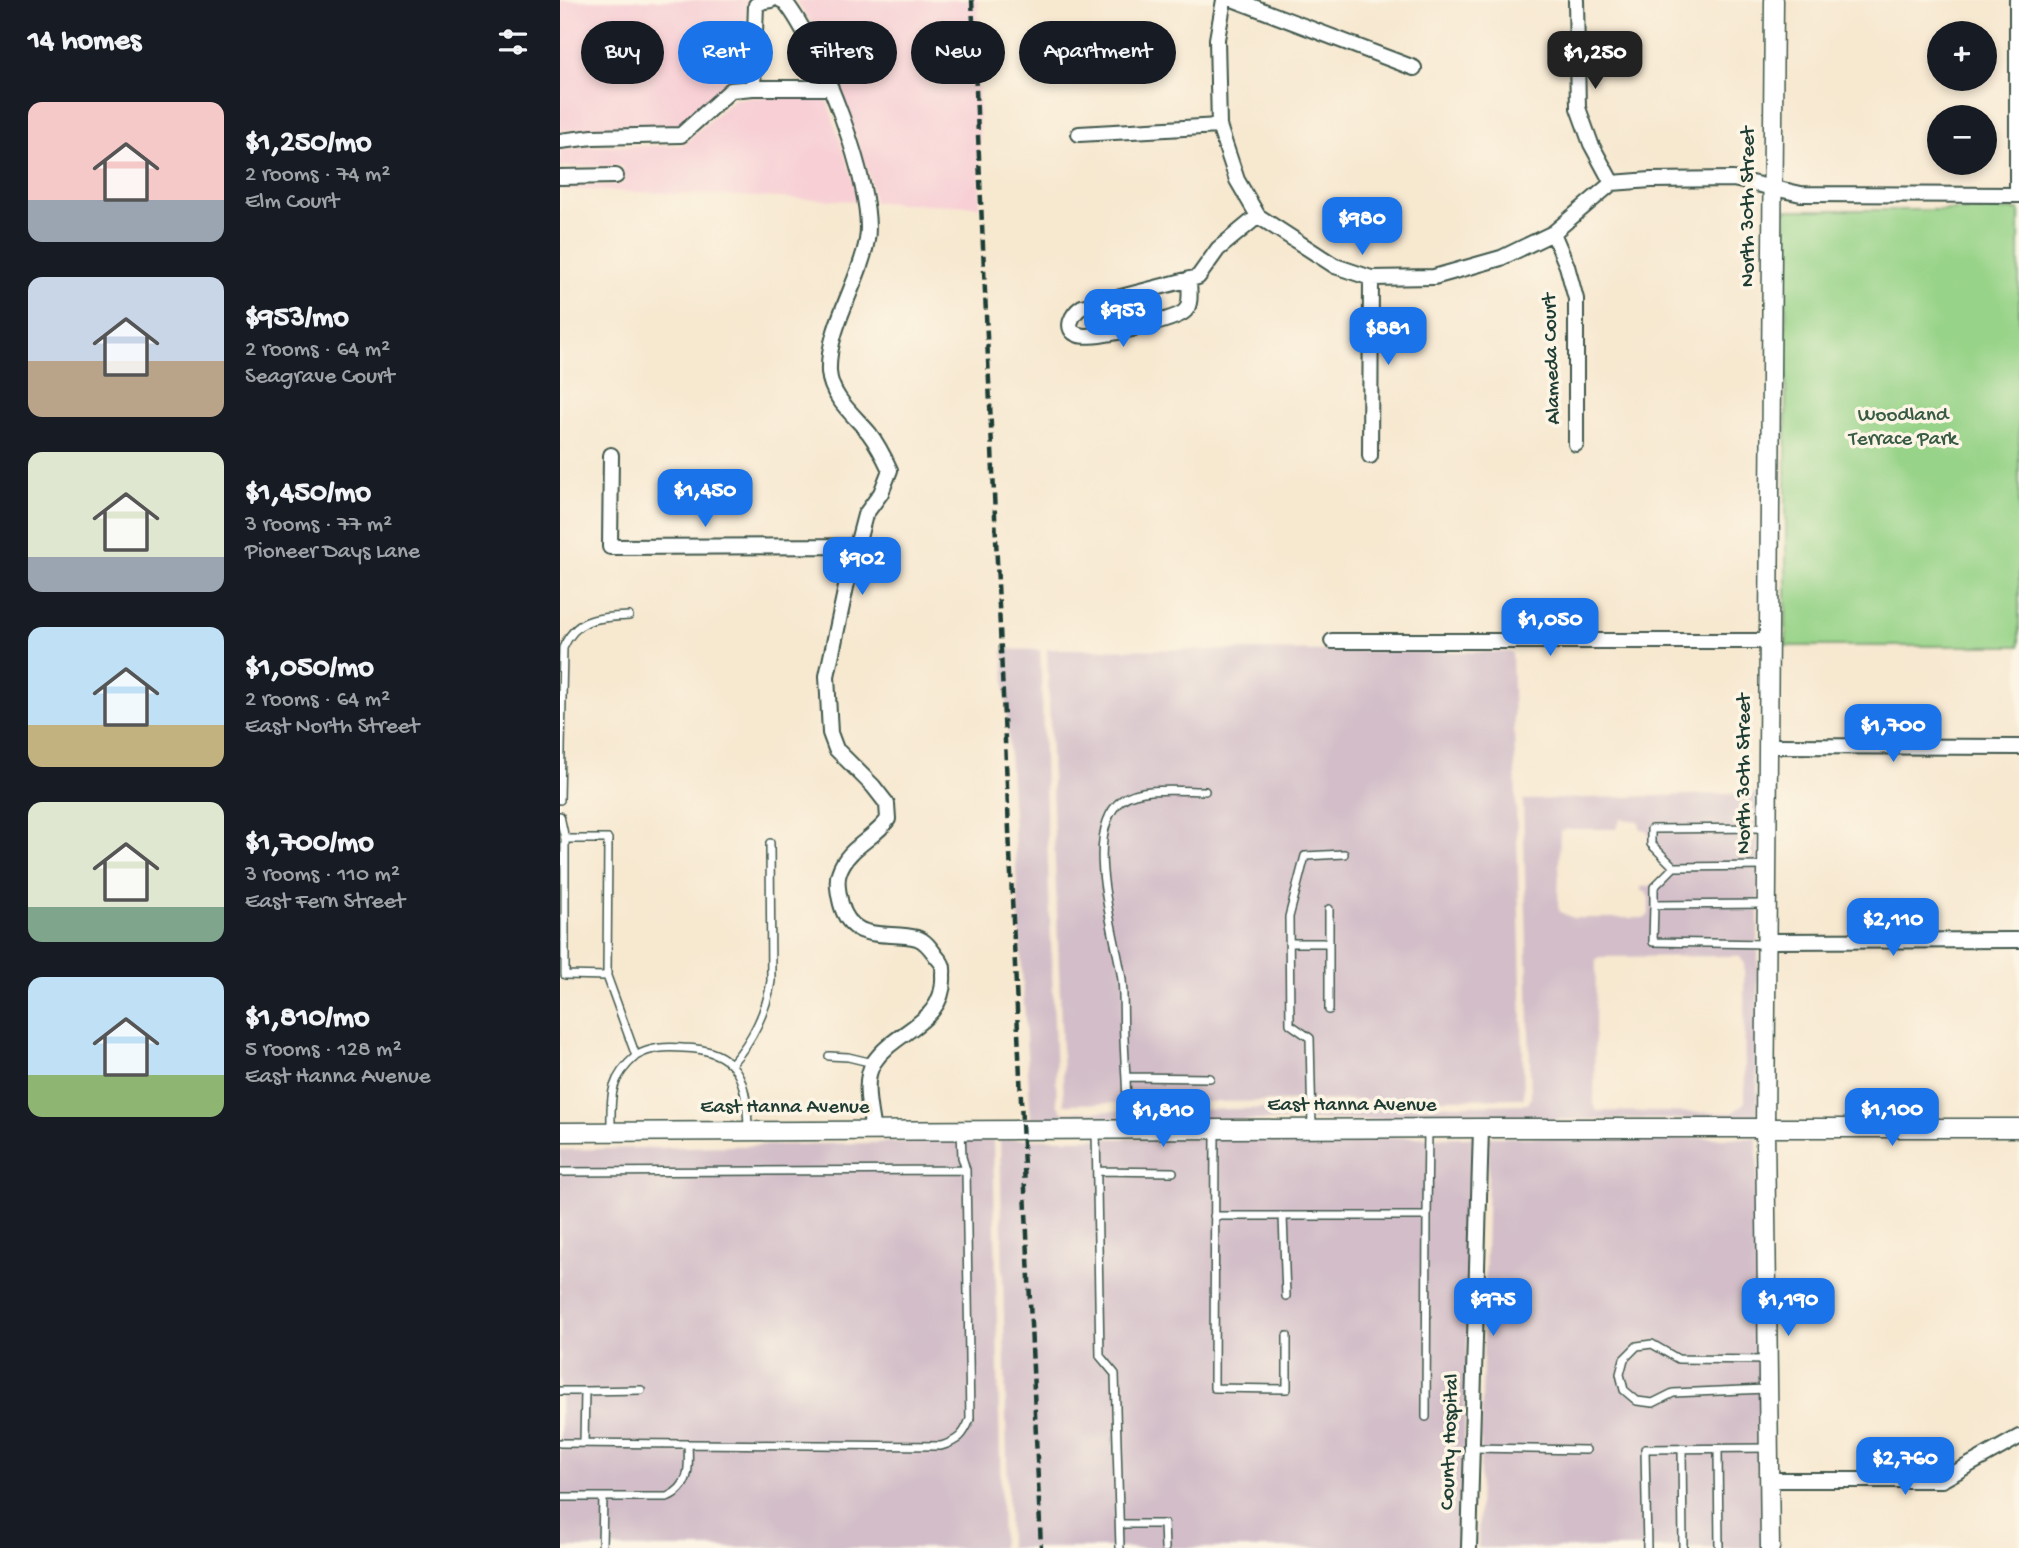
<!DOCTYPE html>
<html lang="en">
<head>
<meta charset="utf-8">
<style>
	body { margin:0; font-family:"Gochi Hand",sans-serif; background:#242831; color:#f1f3f6; height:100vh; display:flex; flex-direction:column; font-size:26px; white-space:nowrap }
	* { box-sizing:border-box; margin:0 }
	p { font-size:23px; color:#9ea1a6 }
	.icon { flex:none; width:38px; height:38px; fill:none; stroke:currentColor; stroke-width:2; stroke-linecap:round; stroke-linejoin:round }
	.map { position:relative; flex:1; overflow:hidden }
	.side { display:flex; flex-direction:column; background:#171b24; width:560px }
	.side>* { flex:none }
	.top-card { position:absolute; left:21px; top:21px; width:665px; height:63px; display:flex; gap:14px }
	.controls { position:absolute; left:1367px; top:21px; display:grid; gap:14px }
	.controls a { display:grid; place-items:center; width:70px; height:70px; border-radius:50%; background:#171b24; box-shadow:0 4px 10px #0003; font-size:35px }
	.price { position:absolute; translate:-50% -60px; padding:0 16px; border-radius:14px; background:#1a73e8; color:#fff; font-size:23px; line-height:46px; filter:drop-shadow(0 2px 4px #0008) }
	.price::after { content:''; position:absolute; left:50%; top:42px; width:21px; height:16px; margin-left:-10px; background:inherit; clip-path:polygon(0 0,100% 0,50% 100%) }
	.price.selected { background:#222; color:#fff }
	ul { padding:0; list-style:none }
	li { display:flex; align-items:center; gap:21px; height:175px; padding:0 28px }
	li span { display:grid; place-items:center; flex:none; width:196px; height:140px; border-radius:14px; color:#555 }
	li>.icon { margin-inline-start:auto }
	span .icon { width:84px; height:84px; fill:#fffc; stroke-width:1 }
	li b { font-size:30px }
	h2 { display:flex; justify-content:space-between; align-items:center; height:84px; padding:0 28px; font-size:30px }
	.tag { padding:0 24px; border-radius:32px; background:#171b24; box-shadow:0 4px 10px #0003; font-size:24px; line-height:63px }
	.tag.selected { background:#1a73e8; color:#fff }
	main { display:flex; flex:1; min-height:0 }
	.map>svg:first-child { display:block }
</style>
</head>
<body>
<main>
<section class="side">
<h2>14 homes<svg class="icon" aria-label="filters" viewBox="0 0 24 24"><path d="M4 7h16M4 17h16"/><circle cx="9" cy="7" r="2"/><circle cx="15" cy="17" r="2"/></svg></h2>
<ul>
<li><span style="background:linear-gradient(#f6c9c9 70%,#9aa5b1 0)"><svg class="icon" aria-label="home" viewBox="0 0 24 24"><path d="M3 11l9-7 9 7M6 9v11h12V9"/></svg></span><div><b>$1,250/mo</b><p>2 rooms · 74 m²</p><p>Elm Court</p></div></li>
<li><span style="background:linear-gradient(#c9d6e8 60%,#b9a48a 0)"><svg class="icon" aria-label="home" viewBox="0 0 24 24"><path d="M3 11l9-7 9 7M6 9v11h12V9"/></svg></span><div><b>$953/mo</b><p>2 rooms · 64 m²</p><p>Seagrave Court</p></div></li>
<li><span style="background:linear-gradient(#dfe7d0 75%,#9aa5b1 0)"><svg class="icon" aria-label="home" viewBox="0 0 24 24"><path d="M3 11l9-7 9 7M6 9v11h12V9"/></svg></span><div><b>$1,450/mo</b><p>3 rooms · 77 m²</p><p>Pioneer Days Lane</p></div></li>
<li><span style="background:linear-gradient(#bfe0f5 70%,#c2b280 0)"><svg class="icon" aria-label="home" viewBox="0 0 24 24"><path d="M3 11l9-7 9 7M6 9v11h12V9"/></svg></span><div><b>$1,050/mo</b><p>2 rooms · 64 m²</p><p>East North Street</p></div></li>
<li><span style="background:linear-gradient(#dfe7d0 75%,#7fa58c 0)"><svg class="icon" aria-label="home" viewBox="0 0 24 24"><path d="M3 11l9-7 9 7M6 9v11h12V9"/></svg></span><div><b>$1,700/mo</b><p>3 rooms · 110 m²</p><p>East Fern Street</p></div></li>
<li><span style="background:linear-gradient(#bfe0f5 70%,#8fb573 0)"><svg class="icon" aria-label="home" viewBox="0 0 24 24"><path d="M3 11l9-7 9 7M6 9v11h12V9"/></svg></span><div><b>$1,810/mo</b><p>5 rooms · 128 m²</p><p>East Hanna Avenue</p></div></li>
</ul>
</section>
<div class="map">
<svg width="1459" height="1548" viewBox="0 0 1459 1548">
	<rect width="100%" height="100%" fill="#fcf5e5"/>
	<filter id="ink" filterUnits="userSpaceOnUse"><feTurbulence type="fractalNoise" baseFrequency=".0143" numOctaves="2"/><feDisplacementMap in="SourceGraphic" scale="14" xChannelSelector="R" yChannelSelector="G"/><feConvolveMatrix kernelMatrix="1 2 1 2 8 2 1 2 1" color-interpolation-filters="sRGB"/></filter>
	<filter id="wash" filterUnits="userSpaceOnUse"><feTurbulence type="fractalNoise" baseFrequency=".00686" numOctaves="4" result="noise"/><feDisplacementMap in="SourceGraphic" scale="28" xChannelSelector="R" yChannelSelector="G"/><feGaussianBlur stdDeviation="1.57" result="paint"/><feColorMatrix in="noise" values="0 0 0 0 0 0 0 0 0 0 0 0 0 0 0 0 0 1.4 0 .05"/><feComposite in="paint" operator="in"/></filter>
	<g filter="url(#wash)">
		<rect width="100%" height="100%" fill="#f7e8d0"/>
		<path fill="#f7cfd5" d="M 0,0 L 190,0 L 187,4 L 185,79 L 166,83 L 118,126 L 33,128 L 0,131 Z
			M 235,0 L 418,0 L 420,206 L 314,202 L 310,179 L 279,85 L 279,79 L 276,78 L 251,23 Z
			M 193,97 L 266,97 L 294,183 L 297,201 L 0,189 L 0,186 L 64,184 L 63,166 L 0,167 L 0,150 L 34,146 L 122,145 L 174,99 Z"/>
		<path fill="#d2bdc8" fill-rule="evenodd" d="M 443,649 L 480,650 L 497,1104 L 502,1112 L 968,1104 L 971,1098 L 963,800 L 1199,793 L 1197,1119 L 471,1121 ZM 1061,819 L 1078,821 L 1081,829 L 1086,830 L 1089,834 L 1089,851 L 1099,852 L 1107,863 L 1106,872 L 1099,882 L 1090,886 L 1081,887 L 1081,891 L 1086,892 L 1089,898 L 1089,914 L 1086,918 L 1013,918 L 1000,912 L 998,906 L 1000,832 L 1006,829 L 1056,829 ZM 1177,956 L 1181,958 L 1184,964 L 1185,1102 L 1172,1113 L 1037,1111 L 1034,1105 L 1036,960 L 1039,957 Z
			M 487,649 L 952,652 L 964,1098 L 504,1104 Z
			M 913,1137 L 901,1548 L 449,1548 L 440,1139 Z
			M 929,1137 L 1197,1138 L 1202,1548 L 918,1548 Z
			M 433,1140 L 442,1548 L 0,1548 L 0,1150 Z"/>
		<path fill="#97d388" stroke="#5b885e" stroke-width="2" d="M 1226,210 L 1459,210 L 1459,646 L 1226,646 Z"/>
	</g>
	<g filter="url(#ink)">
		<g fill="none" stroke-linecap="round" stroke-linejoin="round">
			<defs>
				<path id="service" d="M 0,800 L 3,648 C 17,616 39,618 69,616
					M 0,816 L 5,839
					M 1206,866 L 1114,867 L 1091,844 L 1091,829 L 1206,828
					M 1205,904 L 1094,905 L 1093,942 L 1206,944
					M 1094,905 L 1094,887 L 1114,867
					M 769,909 L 769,943
					M 729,943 L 769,943 L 769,1010
					M 47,976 L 5,975 L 5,839 L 48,839 L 47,976 L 76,1056 C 48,1080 51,1098 51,1131
					M 76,1056 C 91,1047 106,1047 123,1048 C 179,1049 187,1081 188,1129
					M 269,1056 L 288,1057 L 313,1063
					M 172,1063 C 192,1041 207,1010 211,981 L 210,843
					M 566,1077 L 650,1078
					M 752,1128 L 750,1038 L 730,1024 L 729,917 L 745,856 L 784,854
					M 567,1129 C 568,1099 565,1068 564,1038 C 563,1019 564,999 562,980 C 557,938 520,831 562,800 C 580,786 623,791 645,791
					M 536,1130 L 540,1356 L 555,1374 L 560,1548
					M 655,1130 L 654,1388 L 727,1389 L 727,1336
					M 537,1171 L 613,1172
					M 0,1172 L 406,1170
					M 654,1216 L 723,1216
					M 726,1296 L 723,1216 L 867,1216 L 868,1129
					M 1206,1389 L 1113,1393 L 1093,1403 L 1077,1401 L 1064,1390 L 1060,1374 L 1064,1359 L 1077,1346 L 1092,1344 L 1118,1359 L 1208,1360
					M 0,1391 L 25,1391 L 24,1443
					M 25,1391 L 81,1390
					M 866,1417 L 867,1216
					M 0,1443 L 128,1444 C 129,1467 131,1487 107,1497 L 0,1497
					M 128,1444 L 381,1446 C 398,1441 404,1435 410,1419 L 406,1170 L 402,1157 L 401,1131
					M 912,1448 L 1026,1450
					M 1122,1448 L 1123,1548
					M 1158,1449 L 1159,1548
					M 560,1524 L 604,1524 L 605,1548
					M 42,1548 L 43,1497
					M 1087,1548 L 1085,1449 L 1210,1448"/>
				<path id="minor" d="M 221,0 L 225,2 C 258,42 316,188 307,240 C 300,282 267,327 269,372 C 271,398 294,415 309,433 C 318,445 324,457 330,470 L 321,493 L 305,515 L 286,587 L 267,676 L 270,733 L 276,749 L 313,786 L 327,804 L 328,819 C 315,839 287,847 279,873 C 276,881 279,896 281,904 C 292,945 329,930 357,938 C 366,941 371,949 376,956 C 378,959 381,961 382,964 C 384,968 383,972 383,975 C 386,1023 336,1029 314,1062 C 302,1080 310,1111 313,1131
					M 664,0 L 657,39 L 659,126 L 677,180 L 698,216 L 775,266 L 811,278 L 874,277 L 941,258 L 993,233 L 1052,183 L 1091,180 L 1173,179 L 1241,194 L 1459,195
					M 675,0 L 854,68
					M 1016,0 L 1018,108 L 1031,144 L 1052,183
					M 1457,0 L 1457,195
					M 193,88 L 196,5 L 204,1 L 211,0
					M 519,134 L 659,126
					M 0,141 L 33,137 L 121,135 L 171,90 L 193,88 L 271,88
					M 0,177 L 56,176
					M 993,233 L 1007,266 L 1016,299 L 1016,444
					M 629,279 C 629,289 632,304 625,311 C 615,321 532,340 519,335 C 502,330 513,313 522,307 L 638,277 L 658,249 L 698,216
					M 51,455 L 50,547 L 297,546
					M 810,456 L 811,278
					M 772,641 L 1208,641
					M 1207,746 L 1459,747
					M 1206,941 L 1459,940
					M 1211,1480 L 1382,1480 L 1459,1437
					M 909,1548 L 921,1128"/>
				<path id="tertiary" d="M 0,1132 L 921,1128 L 1459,1128
					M 1210,1548 L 1205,1129 L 1214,0"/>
			</defs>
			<use href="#service" stroke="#3f574b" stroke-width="10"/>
			<use href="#minor" stroke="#3f574b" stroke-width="18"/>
			<use href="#tertiary" stroke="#3f574b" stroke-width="21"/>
			<use href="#service" stroke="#fff" stroke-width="7"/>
			<use href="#minor" stroke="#fff" stroke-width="14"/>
			<use href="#tertiary" stroke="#fff" stroke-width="18"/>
			<path stroke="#1f3d34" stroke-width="4.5" stroke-dasharray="10 5" stroke-linecap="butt" d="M 412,0 L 481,1548"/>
		</g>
	</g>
	<g text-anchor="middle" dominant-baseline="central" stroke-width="7" stroke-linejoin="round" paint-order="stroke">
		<g font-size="21" fill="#1f3d34" stroke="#fcf5e5">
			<text transform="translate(1189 207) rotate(-90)">North 30th Street</text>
			<text transform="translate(993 359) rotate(-92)">Alameda Court</text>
			<text transform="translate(1185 774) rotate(-90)">North 30th Street</text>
			<text x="792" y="1106">East Hanna Avenue</text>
			<text x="225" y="1108">East Hanna Avenue</text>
			<text transform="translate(891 1442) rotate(-88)">County Hospital</text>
		</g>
		<g font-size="21" fill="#375b45" stroke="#fcf5e5">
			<text x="1343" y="416">Woodland<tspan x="1343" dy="24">Terrace Park</tspan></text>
		</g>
	</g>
</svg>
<div class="controls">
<a>+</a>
<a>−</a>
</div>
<b class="price selected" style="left:1035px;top:91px">$1,250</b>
<b class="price" style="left:802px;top:257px">$980</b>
<b class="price" style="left:563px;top:349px">$953</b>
<b class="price" style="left:828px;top:367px">$881</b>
<b class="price" style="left:145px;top:529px">$1,450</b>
<b class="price" style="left:302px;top:597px">$902</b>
<b class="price" style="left:990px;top:658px">$1,050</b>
<b class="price" style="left:1333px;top:764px">$1,700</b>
<b class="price" style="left:1333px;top:958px">$2,110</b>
<b class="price" style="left:1332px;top:1148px">$1,100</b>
<b class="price" style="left:603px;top:1149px">$1,810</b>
<b class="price" style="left:933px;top:1338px">$975</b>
<b class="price" style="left:1228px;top:1338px">$1,190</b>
<b class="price" style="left:1345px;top:1497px">$2,760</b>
<div class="top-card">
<a class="tag">Buy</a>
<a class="tag selected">Rent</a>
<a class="tag">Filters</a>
<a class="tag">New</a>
<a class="tag">Apartment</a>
</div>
</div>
</main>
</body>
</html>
